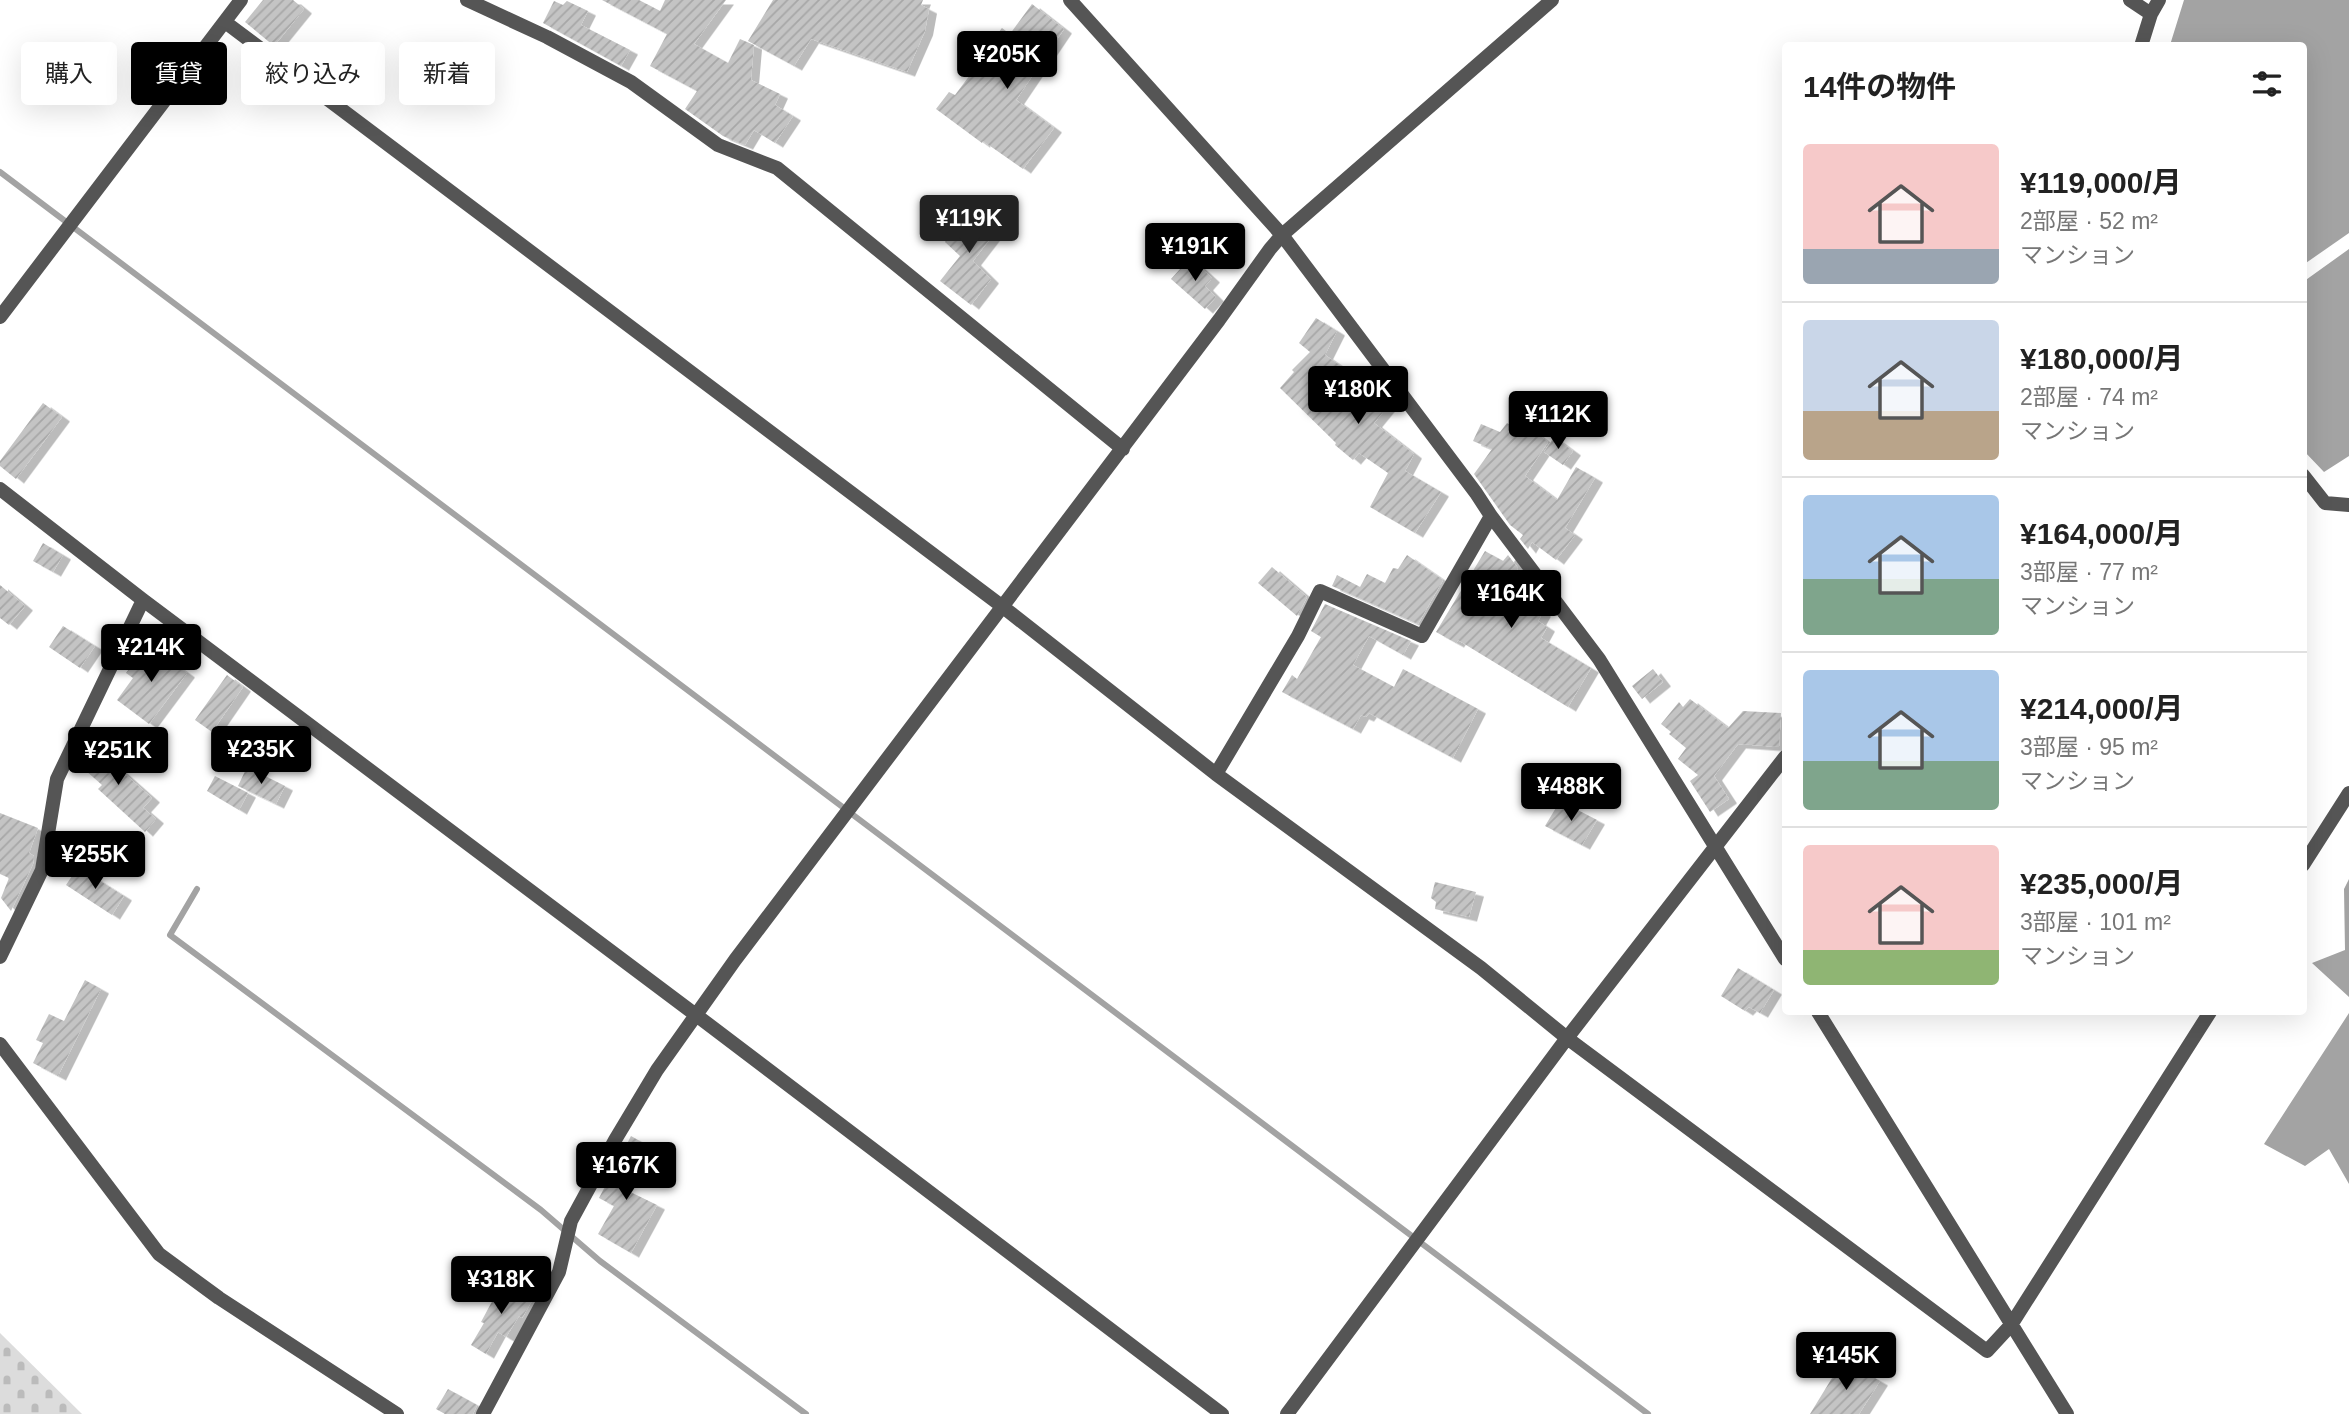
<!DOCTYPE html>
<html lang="ja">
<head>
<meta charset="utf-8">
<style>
	body { margin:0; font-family:Arial,"Noto Sans JP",sans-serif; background:#f2f2f2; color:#222; height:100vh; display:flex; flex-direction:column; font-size:26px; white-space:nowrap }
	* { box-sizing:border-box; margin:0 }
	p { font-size:23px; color:#767676 }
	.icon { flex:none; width:38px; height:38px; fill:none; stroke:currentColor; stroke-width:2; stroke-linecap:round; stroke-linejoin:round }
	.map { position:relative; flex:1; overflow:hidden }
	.sheet { position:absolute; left:1782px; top:42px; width:525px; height:973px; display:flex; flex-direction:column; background:#fff; border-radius:7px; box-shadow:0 7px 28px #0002 }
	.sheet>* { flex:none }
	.guide { position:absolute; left:21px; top:42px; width:665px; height:63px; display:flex; gap:14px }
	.price { position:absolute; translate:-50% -60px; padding:0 16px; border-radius:7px; background:#000; color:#fff; font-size:23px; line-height:46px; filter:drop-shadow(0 2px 4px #0008) }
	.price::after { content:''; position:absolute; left:50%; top:42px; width:21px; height:16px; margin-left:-10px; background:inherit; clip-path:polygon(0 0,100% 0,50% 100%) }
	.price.active { background:#222; color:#fff }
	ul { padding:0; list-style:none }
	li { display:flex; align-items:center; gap:21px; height:175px; padding:0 21px }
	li+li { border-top:2px solid #e0e0e0 }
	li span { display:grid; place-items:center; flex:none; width:196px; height:140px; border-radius:7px; color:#555 }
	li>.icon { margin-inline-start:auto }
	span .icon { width:84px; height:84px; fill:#fffc; stroke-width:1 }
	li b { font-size:30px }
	h2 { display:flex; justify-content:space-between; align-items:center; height:84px; padding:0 21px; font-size:30px }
	.pill { padding:0 24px; border-radius:7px; background:#fff; box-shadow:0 7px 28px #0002; font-size:24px; line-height:63px }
	.pill.active { background:#000; color:#fff }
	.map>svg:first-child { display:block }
</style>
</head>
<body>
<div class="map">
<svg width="2349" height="1414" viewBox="0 0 2349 1414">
	<defs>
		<pattern id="cemetery-stones" width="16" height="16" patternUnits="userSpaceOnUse" patternTransform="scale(1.75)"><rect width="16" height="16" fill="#dcdcdc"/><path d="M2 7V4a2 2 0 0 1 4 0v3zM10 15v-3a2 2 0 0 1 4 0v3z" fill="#bbb"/></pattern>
		<pattern id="building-hatch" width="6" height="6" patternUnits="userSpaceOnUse" patternTransform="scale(1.75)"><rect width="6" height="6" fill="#c4c4c4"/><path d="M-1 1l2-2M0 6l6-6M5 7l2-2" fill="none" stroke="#a7a7a7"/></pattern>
		<filter id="shadow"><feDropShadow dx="8" dy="4.5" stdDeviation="0" flood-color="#0004"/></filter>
	</defs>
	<rect width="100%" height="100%" fill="#fff"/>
	<path fill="url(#cemetery-stones)" d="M 0,1333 L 82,1414 L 0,1414 Z"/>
	<path fill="#a3a3a3" d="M 2184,0 L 2349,0 L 2349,233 L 2303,265 L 2303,46 L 2170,45 Z
		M 2349,249 L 2349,456 L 2324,472 L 2303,450 L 2303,282 Z
		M 2349,879 L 2349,997 L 2312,963 L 2345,950 L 2344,889 Z
		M 2349,1013 L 2349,1184 L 2329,1149 L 2305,1166 L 2264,1144 Z"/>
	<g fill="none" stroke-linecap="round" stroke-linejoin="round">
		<path stroke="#a3a3a3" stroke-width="6" d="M 0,172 L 1648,1414
			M 197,889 L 170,935 L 541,1210 L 600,1261 L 806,1414"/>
	</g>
	<path fill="url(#building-hatch)" filter="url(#shadow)" d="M 263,0 L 293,0 L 304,9 L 274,46 L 245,22 Z
		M 602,0 L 639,0 L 660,11 L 665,0 L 726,0 L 694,44 L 728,63 L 740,39 L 754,45 L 751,80 L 780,94 L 775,105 L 793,116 L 775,143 L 754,130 L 745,145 L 723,136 L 685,109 L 697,91 L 650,66 L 667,34 Z
		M 773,0 L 923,0 L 921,5 L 929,9 L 925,31 L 907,72 L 811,39 L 794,66 L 748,41 Z
		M 554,1 L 563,5 L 567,1 L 588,11 L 581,25 L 630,50 L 621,66 L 543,23 Z
		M 1032,4 L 1064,29 L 1016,100 L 1054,128 L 1023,169 L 983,141 L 982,143 L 936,109 L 949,92 L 955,95 L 976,67 L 1006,54 L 992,41 L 1002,28 L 1010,34 Z
		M 973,205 L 1000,226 L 973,261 L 991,279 L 971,305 L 940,281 L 960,256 L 945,242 Z
		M 1190,258 L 1212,278 L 1205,286 L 1216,297 L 1205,309 L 1171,279 Z
		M 1316,318 L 1337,331 L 1325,355 L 1377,391 L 1381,386 L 1392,401 L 1374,423 L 1414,454 L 1405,471 L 1441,492 L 1415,533 L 1370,507 L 1388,473 L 1359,453 L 1353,460 L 1335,445 L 1336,443 L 1280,388 L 1294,372 L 1292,370 L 1310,352 L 1299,343 Z
		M 43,403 L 62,417 L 16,479 L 0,466 L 0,461 Z
		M 1520,421 L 1548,442 L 1525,476 L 1557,500 L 1576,467 L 1595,478 L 1565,528 L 1575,535 L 1556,560 L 1532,542 L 1528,549 L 1520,539 L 1523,535 L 1510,525 L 1474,474 L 1492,449 L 1473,441 L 1481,424 L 1500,432 L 1507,423 L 1515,428 Z
		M 1554,437 L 1573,451 L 1563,465 L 1544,452 Z
		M 43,543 L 63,555 L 53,572 L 33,561 Z
		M 1485,551 L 1503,561 L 1508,555 L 1518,568 L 1513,579 L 1533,591 L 1527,601 L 1543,612 L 1538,621 L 1547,627 L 1541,638 L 1591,668 L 1568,707 L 1458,640 L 1456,643 L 1436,632 Z
		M 1407,555 L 1443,580 L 1418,624 L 1332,586 L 1337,575 L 1360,587 L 1367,574 L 1385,583 L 1393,568 L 1398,569 Z
		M 1272,567 L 1307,597 L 1297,616 L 1258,583 Z
		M 0,585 L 25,606 L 9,625 L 0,618 Z
		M 1325,604 L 1411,641 L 1403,655 L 1369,636 L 1353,665 L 1394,687 L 1403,669 L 1478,709 L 1453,758 L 1369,713 L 1366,717 L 1361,715 L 1353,729 L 1282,692 L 1292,675 L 1297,679 L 1321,637 L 1311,631 Z
		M 63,626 L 95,646 L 80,668 L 49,647 Z
		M 147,644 L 187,673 L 149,724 L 117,700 L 133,678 L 126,673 Z
		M 1653,669 L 1663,682 L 1642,699 L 1632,686 Z
		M 227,675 L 243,687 L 212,732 L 195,720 Z
		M 1690,699 L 1728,728 L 1743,711 L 1781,713 L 1779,747 L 1738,744 L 1714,776 L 1729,799 L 1710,812 L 1690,781 L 1698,775 L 1678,759 L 1686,748 L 1669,734 L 1671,732 L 1661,724 L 1679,702 L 1683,707 Z
		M 91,744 L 152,798 L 143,808 L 156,819 L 145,832 L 98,789 L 102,785 L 76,762 Z
		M 247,767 L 285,786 L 276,804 L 238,786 Z
		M 215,776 L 248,793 L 239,810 L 207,791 Z
		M 1560,801 L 1597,820 L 1582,845 L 1545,826 Z
		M 0,813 L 38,828 L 29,853 L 34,856 L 33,864 L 11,911 L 1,898 L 9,878 L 0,874 Z
		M 78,867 L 124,896 L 112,915 L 66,885 Z
		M 1435,882 L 1476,892 L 1469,917 L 1435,909 L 1436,902 L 1431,898 Z
		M 1738,968 L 1774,990 L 1760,1013 L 1749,1007 L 1745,1011 L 1721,996 Z
		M 85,980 L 101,989 L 58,1076 L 33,1063 L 43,1043 L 36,1040 L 49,1014 L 64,1021 Z
		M 631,1136 L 647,1145 L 622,1188 L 657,1205 L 631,1253 L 598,1234 L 614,1206 L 599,1198 Z
		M 503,1281 L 533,1299 L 522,1318 L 519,1316 L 506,1337 L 498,1332 L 486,1354 L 471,1345 L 484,1323 L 481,1322 Z
		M 1843,1360 L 1880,1381 L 1859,1414 L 1810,1414 Z
		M 448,1389 L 477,1405 L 473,1414 L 445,1414 L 436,1409 Z"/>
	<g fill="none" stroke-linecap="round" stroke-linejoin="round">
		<path stroke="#555" stroke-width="14" d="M 467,0 L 547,37 L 631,82 L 718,145 L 777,168 L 1123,449
			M 1070,0 L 1282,235 L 1476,493 L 1491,516 L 1599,659 L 1785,959
			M 2130,0 L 2151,14
			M 225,22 L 1003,607 L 1216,774 L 1481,968 L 1567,1038 L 1987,1351 L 2011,1325 L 2210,1012
			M 2141,46 L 2151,14 L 2159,0
			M 0,317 L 241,0
			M 2303,475 L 2325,503 L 2349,505
			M 0,489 L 143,600 L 696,1015 L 1222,1414
			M 1216,774 L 1298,636 L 1320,591 L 1422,636 L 1491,516
			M 2303,865 L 2349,793
			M 0,957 L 42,870 L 57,779 L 143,600
			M 1818,1012 L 2067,1414
			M 0,1044 L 159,1254 L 219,1298 L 397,1414
			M 483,1414 L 559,1272 L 571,1221 L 615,1140 L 657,1070 L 735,960 L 1219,320 L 1270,249 L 1282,235 L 1552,0
			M 1287,1414 L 1567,1038 L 1785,757"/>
	</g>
</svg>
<b class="price" style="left:1007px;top:91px">¥205K</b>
<b class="price active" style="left:969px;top:255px">¥119K</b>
<b class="price" style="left:1195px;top:283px">¥191K</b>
<b class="price" style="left:1358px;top:426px">¥180K</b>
<b class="price" style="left:1558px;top:451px">¥112K</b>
<b class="price" style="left:1511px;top:630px">¥164K</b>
<b class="price" style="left:151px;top:684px">¥214K</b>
<b class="price" style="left:261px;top:786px">¥235K</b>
<b class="price" style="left:118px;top:787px">¥251K</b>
<b class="price" style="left:1571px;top:823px">¥488K</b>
<b class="price" style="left:95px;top:891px">¥255K</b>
<b class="price" style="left:626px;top:1202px">¥167K</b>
<b class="price" style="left:501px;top:1316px">¥318K</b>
<b class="price" style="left:1846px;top:1392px">¥145K</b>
<div class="guide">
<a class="pill">購入</a>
<a class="pill active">賃貸</a>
<a class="pill">絞り込み</a>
<a class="pill">新着</a>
</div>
<section class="sheet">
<h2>14件の物件<svg class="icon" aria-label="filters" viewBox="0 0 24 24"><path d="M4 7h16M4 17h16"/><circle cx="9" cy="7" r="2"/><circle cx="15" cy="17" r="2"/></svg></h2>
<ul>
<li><span style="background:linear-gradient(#f6c9c9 75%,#9aa5b1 0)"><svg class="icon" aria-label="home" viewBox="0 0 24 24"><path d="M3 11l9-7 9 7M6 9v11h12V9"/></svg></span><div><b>¥119,000/月</b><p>2部屋 · 52 m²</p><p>マンション</p></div></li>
<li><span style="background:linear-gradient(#c9d6e8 65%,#b9a48a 0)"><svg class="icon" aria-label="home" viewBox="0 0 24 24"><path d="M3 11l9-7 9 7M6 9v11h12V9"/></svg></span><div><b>¥180,000/月</b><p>2部屋 · 74 m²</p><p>マンション</p></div></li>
<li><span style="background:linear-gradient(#a9c7e8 60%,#7fa58c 0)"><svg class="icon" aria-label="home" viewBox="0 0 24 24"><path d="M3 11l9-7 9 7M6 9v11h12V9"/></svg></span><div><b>¥164,000/月</b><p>3部屋 · 77 m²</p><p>マンション</p></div></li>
<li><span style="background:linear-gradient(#a9c7e8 65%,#7fa58c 0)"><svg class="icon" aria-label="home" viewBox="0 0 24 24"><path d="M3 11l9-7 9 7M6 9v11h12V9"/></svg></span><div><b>¥214,000/月</b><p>3部屋 · 95 m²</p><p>マンション</p></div></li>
<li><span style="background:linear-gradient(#f6c9c9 75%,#8fb573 0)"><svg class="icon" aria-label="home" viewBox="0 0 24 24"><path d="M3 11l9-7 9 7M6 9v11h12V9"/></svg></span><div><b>¥235,000/月</b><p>3部屋 · 101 m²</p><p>マンション</p></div></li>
</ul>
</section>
</div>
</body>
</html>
